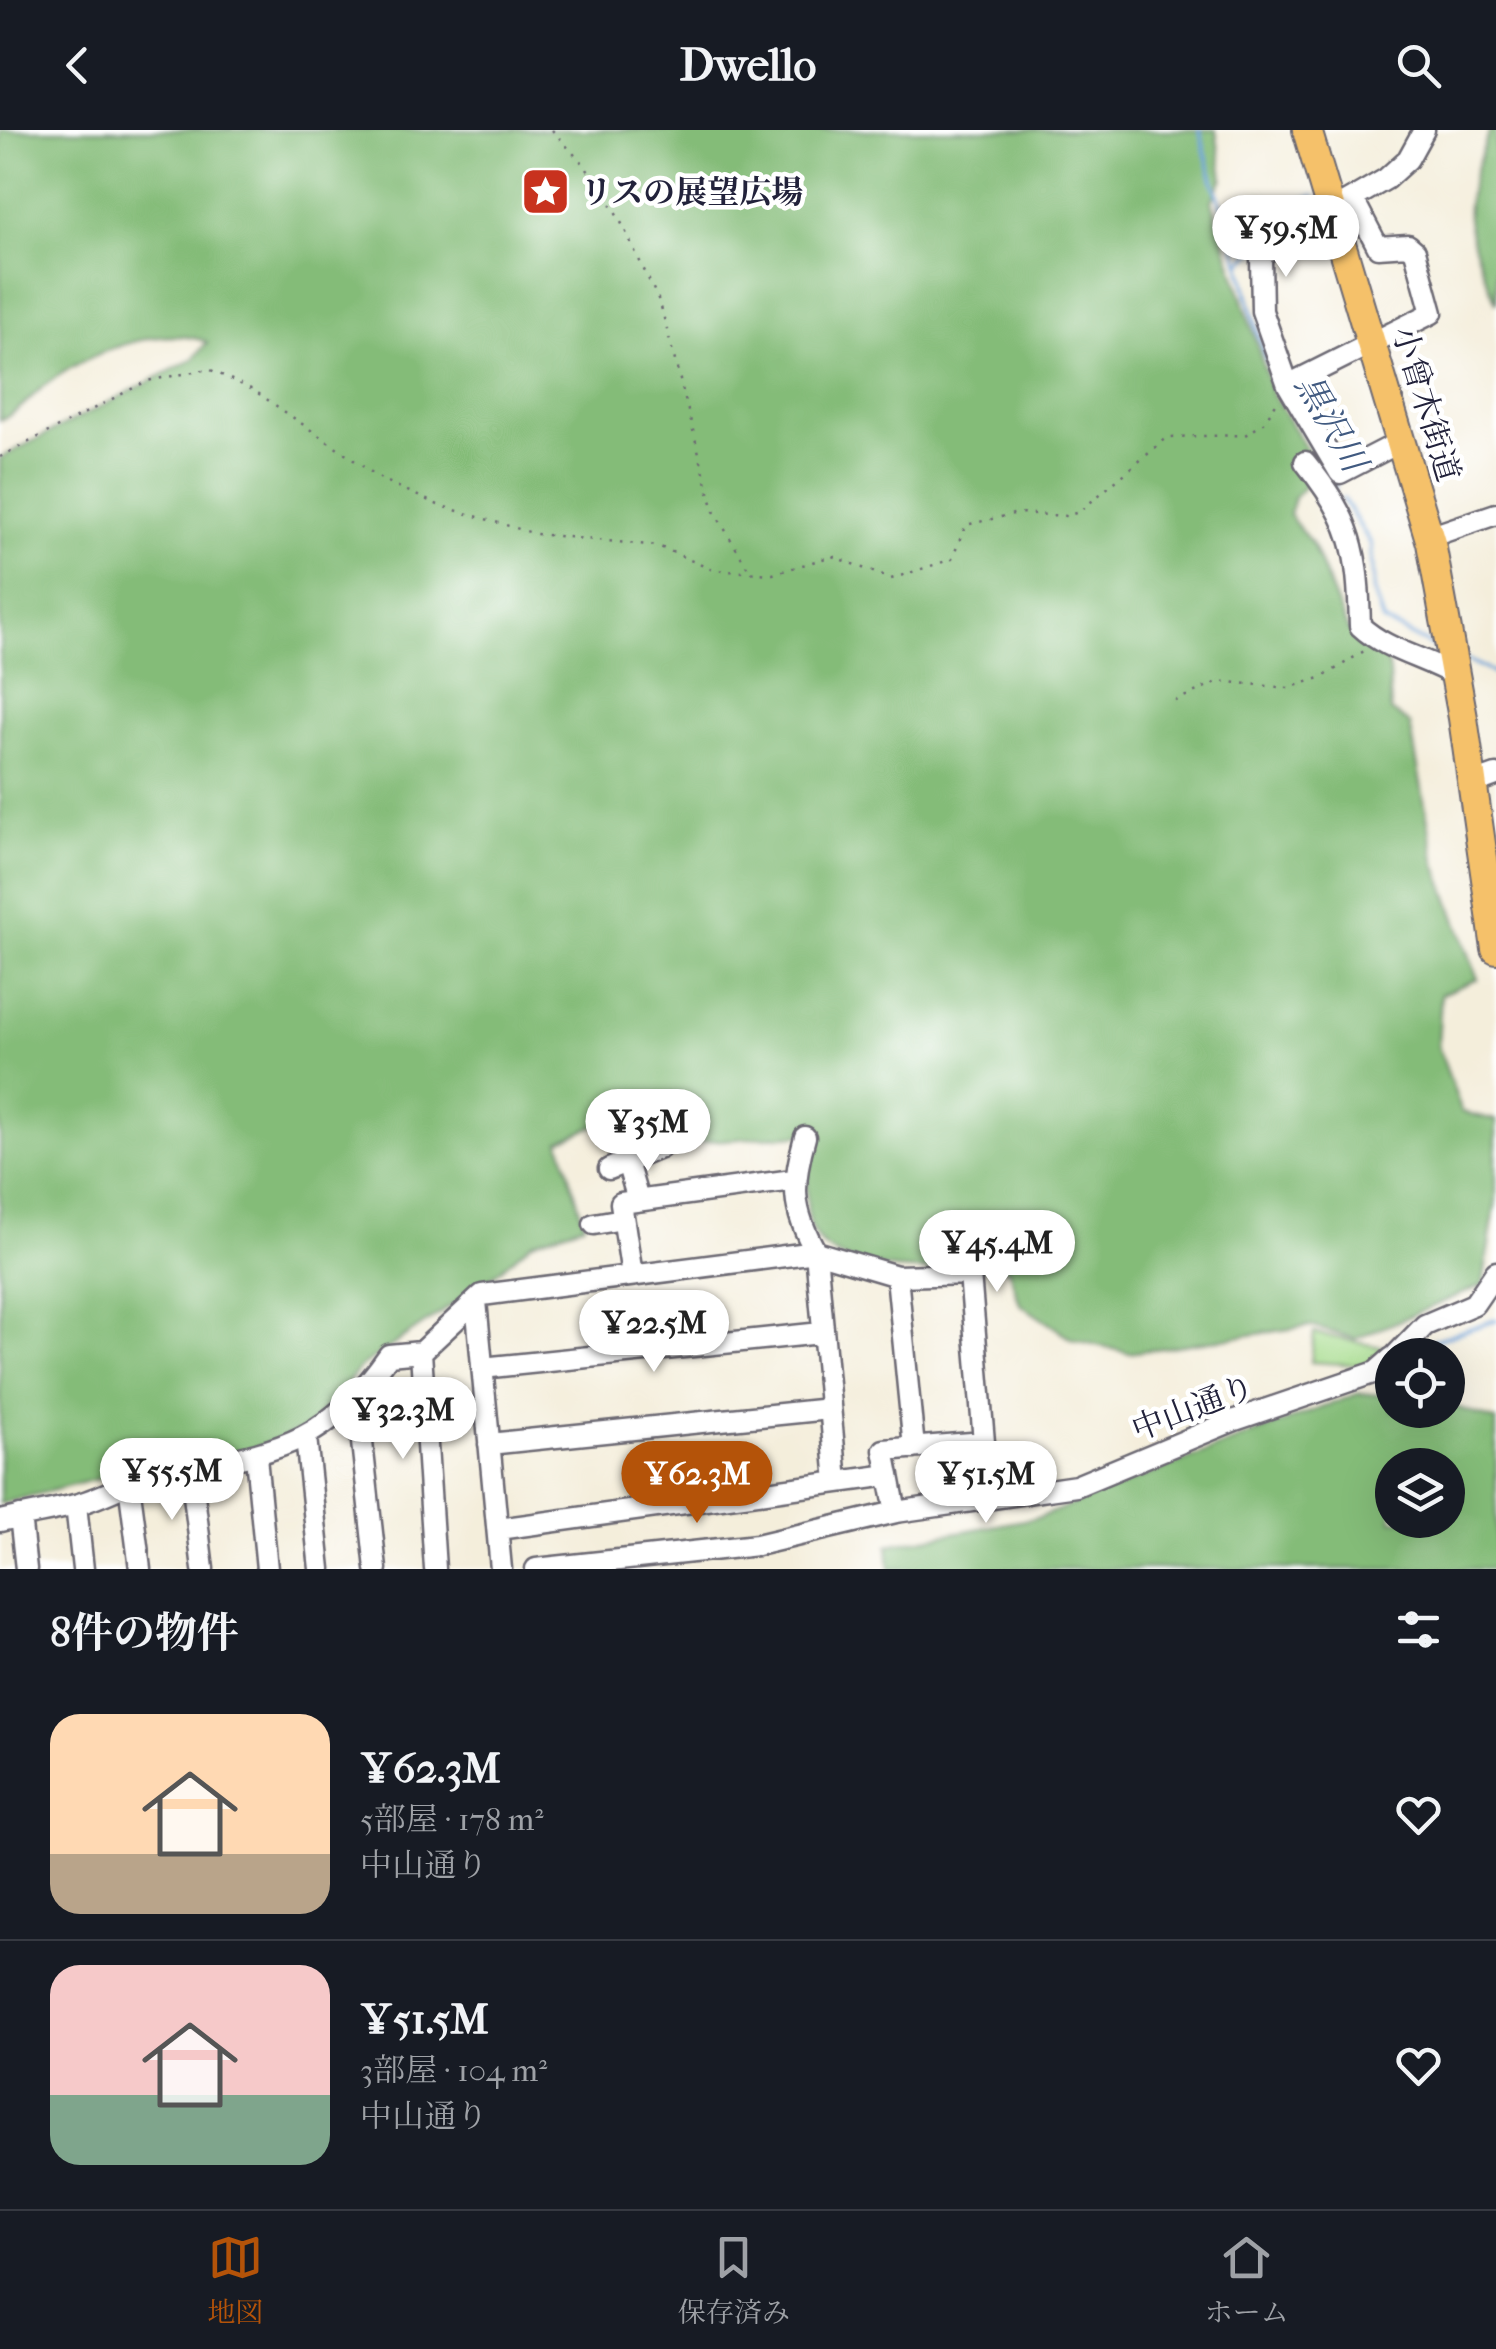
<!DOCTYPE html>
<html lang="ja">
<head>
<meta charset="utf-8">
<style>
	body { margin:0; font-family:"IM FELL French Canon","Noto Serif JP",serif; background:#242831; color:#f1f3f6; height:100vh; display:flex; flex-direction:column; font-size:38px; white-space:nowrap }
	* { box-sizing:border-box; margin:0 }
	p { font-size:32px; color:#9ea1a6 }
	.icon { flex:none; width:55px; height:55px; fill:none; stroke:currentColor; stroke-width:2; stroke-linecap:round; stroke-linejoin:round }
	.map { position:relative; height:1439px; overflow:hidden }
	.side { display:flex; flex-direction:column; background:#171b24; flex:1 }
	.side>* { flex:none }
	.buttons { position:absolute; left:1375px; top:1208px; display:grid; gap:20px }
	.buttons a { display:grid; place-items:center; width:90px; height:90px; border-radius:50%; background:#171b24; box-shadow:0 10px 40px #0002; font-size:50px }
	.price { position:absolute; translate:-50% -85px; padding:0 22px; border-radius:35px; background:#fff; color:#222; font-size:32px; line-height:65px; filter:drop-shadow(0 2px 5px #0008) }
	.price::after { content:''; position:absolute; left:50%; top:60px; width:30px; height:22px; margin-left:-15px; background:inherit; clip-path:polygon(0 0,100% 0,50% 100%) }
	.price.on { background:#b45309; color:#fff }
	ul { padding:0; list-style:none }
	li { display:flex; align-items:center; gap:30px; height:250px; padding:0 50px }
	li+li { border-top:2px solid #363941 }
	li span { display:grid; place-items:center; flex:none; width:280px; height:200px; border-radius:30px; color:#555 }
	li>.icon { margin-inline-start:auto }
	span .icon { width:120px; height:120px; fill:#fffc; stroke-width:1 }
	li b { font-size:42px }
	h2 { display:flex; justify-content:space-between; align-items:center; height:120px; padding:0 50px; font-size:42px }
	header { display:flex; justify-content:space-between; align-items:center; height:130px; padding:0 50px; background:#171b24; font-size:45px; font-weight:800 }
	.dock { display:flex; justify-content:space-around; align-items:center; height:140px; border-top:2px solid #363941; background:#171b24; font-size:28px; color:#9ea1a6 }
	.dock a { display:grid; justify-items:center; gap:5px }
	.dock .on { color:#b45309 }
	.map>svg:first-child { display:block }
</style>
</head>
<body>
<header><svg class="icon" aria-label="back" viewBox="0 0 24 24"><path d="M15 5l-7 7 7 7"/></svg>Dwello<svg class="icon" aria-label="search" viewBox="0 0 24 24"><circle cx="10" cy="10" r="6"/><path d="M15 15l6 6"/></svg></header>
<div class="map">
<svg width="1496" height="1439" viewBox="0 0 1496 1439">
	<rect width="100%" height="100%" fill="#fff"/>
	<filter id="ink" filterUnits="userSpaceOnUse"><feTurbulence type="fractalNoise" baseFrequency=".01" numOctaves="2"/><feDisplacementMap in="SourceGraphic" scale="20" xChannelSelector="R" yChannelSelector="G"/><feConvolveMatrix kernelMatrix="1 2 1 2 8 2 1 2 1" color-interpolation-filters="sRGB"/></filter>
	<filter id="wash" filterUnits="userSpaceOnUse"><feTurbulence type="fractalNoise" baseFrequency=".0048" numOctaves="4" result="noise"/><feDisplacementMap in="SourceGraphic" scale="40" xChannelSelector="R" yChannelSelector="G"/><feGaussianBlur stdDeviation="2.25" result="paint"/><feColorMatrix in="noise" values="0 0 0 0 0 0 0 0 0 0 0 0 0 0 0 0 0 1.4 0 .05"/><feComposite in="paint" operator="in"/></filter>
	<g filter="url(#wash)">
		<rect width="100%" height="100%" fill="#f4eedb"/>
		<path fill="#a6dc8c" stroke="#647f64" stroke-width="2.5" d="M 1314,1203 L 1391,1219 L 1375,1236 L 1311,1232 Z"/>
		<path fill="#84bc78" stroke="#536f5a" stroke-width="2.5" fill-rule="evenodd" d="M 0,0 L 1216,0 L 1223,48 L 1212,71 L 1272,263 L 1319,340 L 1294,368 L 1289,385 L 1312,414 L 1348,500 L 1388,527 L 1391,581 L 1410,594 L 1436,734 L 1478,849 L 1441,864 L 1438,916 L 1462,982 L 1496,990 L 1496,1069 L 1483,1155 L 1356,1209 L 1310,1196 L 1129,1223 L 1072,1209 L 1020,1174 L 1008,1138 C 962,1140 851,1150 819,1111 C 798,1086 810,1034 812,1004 L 695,1012 L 670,964 L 560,1011 L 584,1094 L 532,1112 L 485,1153 L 362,1236 L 309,1297 L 249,1321 L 101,1348 L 0,1374 L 0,328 L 193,229 L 207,212 C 159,194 88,223 48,253 C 30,266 22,281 0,290 Z
			M 1490,0 L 1496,0 L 1496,173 C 1462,89 1457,87 1490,0 Z
			M 1359,1263 L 1392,1266 L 1392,1280 L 1448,1280 L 1448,1274 L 1496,1291 L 1496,1439 L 890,1439 L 888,1415 L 1040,1387 ZM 1448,1335 L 1448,1390 L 1392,1390 L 1392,1335 Z"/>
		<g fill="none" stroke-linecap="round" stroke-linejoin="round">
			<path stroke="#669fd5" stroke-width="4" d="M 1200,0 C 1208,41 1223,79 1236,119 C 1250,165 1254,209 1277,252
				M 1279,100 L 1293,87 L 1295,72 L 1314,66
				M 1241,133 L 1256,120
				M 1291,279 L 1336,357
				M 1343,369 L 1371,414 L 1374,464 L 1383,491 L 1440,520
				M 1463,528 L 1496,544
				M 1413,1225 L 1429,1212 L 1496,1190
				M 1378,1255 L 1392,1242"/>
		</g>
	</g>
	<g filter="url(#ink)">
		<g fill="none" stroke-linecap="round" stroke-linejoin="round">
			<defs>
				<path id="minor" d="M 1288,255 L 1432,183 L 1415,121 L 1408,115 L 1378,117 L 1354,71
					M 1402,311 L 1340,343 L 1288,255 L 1262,181 L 1261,128 L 1271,116 L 1386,49 L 1408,29 L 1424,0
					M 1305,332 C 1353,391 1358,421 1360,496 C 1387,521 1424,527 1456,546
					M 1429,407 L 1496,384
					M 1471,654 L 1496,645
					M 805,1007 C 792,1053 791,1079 816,1122 L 897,1146 L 970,1144 L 984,1312 L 884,1320 L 896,1382
					M 627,1032 L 638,1070
					M 609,1039 L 660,1018
					M 594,1094 L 623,1089
					M 632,1145 L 621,1073 L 793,1050
					M 897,1146 L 914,1318
					M 476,1171 L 501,1439
					M 421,1222 L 435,1439
					M 1396,1225 L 1425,1195 L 1474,1174 L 1496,1142
					M 482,1238 L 821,1203
					M 357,1267 L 376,1439
					M 306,1307 L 320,1439
					M 489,1314 L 829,1279
					M 256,1327 L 267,1439
					M 191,1341 L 203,1439
					M 129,1354 L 140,1439
					M 76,1375 L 83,1439
					M 20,1386 L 26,1439
					M 0,1391 C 25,1385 51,1381 75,1375 C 99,1369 122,1355 146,1348 C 258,1321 316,1330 389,1225 L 421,1222 L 482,1165 L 816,1122 L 837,1352
					M 498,1399 L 889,1345
					M 536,1439 L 757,1415 L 896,1382 L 1076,1356 L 1235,1290 L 1376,1242 L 1392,1228"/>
				<path id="major" d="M 1307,0 L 1431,413 L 1463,588 L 1496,819"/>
			</defs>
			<use href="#minor" stroke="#6c6973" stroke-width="25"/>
			<use href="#major" stroke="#6c6973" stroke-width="32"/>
			<path stroke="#6c6973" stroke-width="2.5" stroke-dasharray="2.5 8" stroke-linecap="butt" d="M 552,0 L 585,36 L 620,90 L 660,173 L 714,381 L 749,440
				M 0,327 L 147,251 L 209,239 L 255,261 L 381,349 L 438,375 L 536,404 L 658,416 L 713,440 L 773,444 L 832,426 L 891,449 L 952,429 L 966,395 L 1018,383 L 1066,386 L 1079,382 L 1168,307 L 1245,305 L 1263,294 L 1277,272
				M 1175,571 L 1219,551 L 1288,558 L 1323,547 L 1364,521"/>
			<use href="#minor" stroke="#fff" stroke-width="20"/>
			<use href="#major" stroke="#f5c16b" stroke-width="28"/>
		</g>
	</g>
	<defs>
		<symbol id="sight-square" viewBox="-11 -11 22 22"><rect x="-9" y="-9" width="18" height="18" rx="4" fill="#c8321e" stroke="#fff"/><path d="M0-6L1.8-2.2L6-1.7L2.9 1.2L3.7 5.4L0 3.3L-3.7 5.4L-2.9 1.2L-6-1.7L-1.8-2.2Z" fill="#fff"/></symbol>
	</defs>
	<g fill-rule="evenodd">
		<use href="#sight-square" x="518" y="34" width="55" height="55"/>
	</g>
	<g text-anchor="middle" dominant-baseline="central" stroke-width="9" stroke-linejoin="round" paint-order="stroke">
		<g font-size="32" font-weight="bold" fill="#22223b" stroke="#fff" text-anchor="start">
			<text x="580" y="62">リスの展望広場</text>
		</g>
		<g font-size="32" fill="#22223b" stroke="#fff">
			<text transform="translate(1426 274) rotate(73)">小曾木街道</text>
			<text transform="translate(1193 1278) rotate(-21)">中山通り</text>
		</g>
		<g font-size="35" font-style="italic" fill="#415a80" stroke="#fff">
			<text transform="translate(1331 293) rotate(60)">黒沢川</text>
		</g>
	</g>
</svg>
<div class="buttons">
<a><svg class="icon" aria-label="locate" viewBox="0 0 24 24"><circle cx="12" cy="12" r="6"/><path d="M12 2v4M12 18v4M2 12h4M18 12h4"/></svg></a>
<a><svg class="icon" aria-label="layers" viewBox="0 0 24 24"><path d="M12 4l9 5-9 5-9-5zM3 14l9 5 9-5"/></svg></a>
</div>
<b class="price" style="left:1286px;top:150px">¥59.5M</b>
<b class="price" style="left:648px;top:1044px">¥35M</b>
<b class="price" style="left:997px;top:1165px">¥45.4M</b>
<b class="price" style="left:654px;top:1245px">¥22.5M</b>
<b class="price" style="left:403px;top:1332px">¥32.3M</b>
<b class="price" style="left:172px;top:1393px">¥55.5M</b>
<b class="price on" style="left:697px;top:1396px">¥62.3M</b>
<b class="price" style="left:986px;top:1396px">¥51.5M</b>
</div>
<section class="side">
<h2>8件の物件<svg class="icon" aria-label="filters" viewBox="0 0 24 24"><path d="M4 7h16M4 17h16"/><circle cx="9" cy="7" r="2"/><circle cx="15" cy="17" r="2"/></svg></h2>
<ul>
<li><span style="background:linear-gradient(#ffd9b3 70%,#b9a48a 0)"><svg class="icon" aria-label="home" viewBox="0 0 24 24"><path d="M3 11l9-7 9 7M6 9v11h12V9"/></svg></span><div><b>¥62.3M</b><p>5部屋 · 178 m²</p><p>中山通り</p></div><svg class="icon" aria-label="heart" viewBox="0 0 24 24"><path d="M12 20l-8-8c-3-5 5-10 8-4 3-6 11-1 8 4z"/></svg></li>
<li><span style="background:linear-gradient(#f6c9c9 65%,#7fa58c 0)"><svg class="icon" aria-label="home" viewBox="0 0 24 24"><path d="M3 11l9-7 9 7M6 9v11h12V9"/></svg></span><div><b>¥51.5M</b><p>3部屋 · 104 m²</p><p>中山通り</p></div><svg class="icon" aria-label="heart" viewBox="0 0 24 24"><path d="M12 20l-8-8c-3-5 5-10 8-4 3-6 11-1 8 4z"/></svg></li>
</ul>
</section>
<nav class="dock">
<a class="on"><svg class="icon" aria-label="map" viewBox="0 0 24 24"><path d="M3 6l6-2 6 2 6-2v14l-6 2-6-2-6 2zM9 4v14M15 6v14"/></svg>地図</a>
<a><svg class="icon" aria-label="saved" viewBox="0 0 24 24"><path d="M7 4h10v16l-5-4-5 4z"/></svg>保存済み</a>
<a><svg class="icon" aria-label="home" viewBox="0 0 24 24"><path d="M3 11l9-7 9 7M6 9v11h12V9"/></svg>ホーム</a>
</nav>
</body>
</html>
